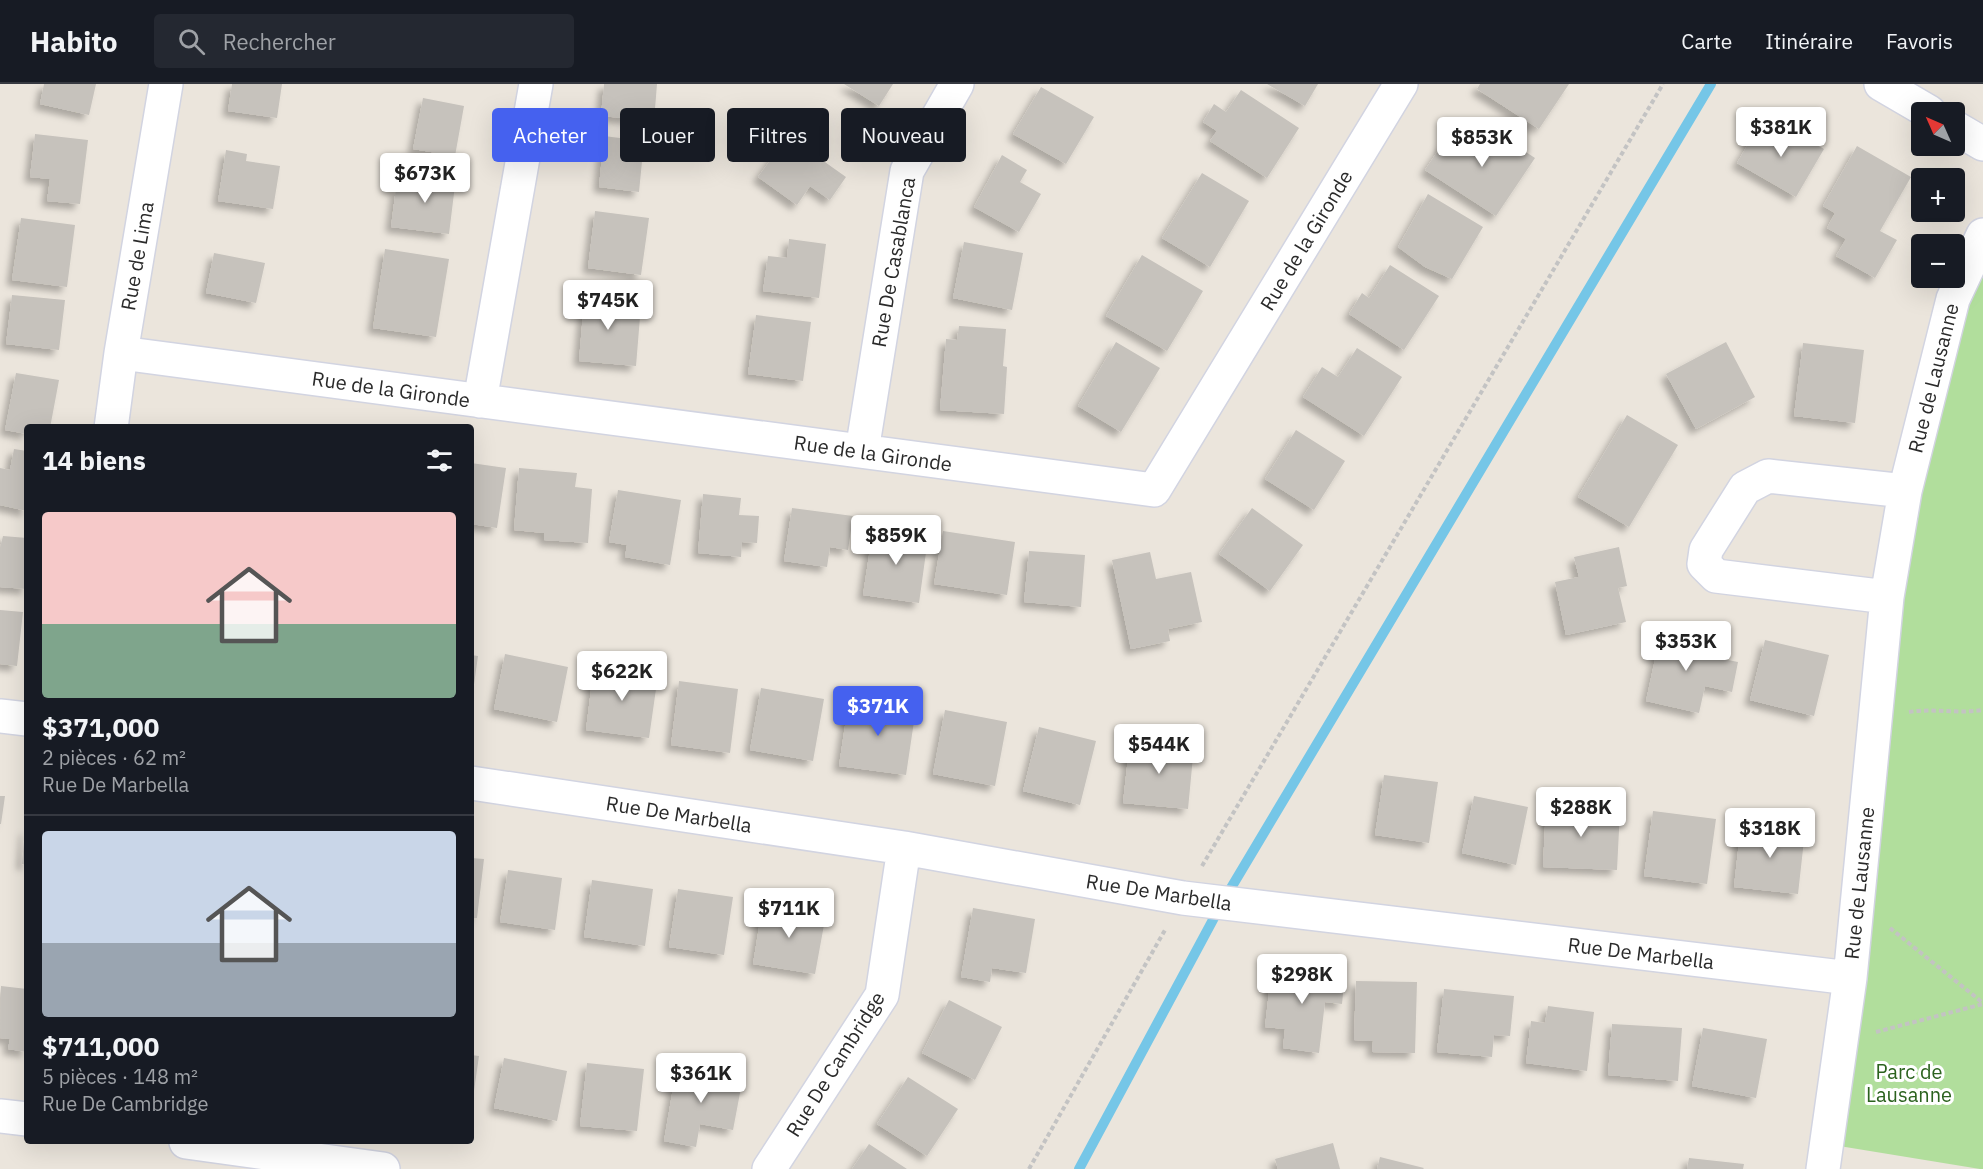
<!DOCTYPE html>
<html lang="fr">
<head>
<meta charset="utf-8">
<style>
	body { margin:0; font-family:"IBM Plex Sans",sans-serif; background:#242831; color:#f1f3f6; height:100vh; display:flex; flex-direction:column; font-size:22px; white-space:nowrap }
	* { box-sizing:border-box; margin:0 }
	p { font-size:20px; color:#9ea1a6 }
	.icon { flex:none; width:33px; height:33px; fill:none; stroke:currentColor; stroke-width:2; stroke-linecap:round; stroke-linejoin:round }
	.map { position:relative; flex:1; overflow:hidden }
	.sheet { position:absolute; left:24px; top:340px; width:450px; height:720px; display:flex; flex-direction:column; background:#171b24; border-radius:6px; box-shadow:0 6px 24px #0002 }
	.sheet>* { flex:none }
	.guide { position:absolute; left:492px; top:24px; width:570px; height:54px; display:flex; gap:12px }
	.needle { width:39px; rotate:315deg }
	.fabs { position:absolute; left:1911px; top:18px; display:grid; gap:12px }
	.fabs a { display:grid; place-items:center; width:54px; height:54px; border-radius:6px; background:#171b24; box-shadow:0 6px 24px #0002; font-size:30px }
	.price { position:absolute; translate:-50% -51px; padding:0 14px; border-radius:6px; background:#fff; color:#222; font-size:20px; line-height:39px; filter:drop-shadow(0 2px 3px #0008) }
	.price::after { content:''; position:absolute; left:50%; top:36px; width:18px; height:14px; margin-left:-9px; background:inherit; clip-path:polygon(0 0,100% 0,50% 100%) }
	.price.on { background:#4561ef; color:#fff }
	ul { padding:0; list-style:none }
	li { display:grid; align-content:center; gap:12px; height:318px; padding:0 18px }
	li+li { border-top:2px solid #363941 }
	li span { display:grid; place-items:center; height:186px; border-radius:6px; color:#555 }
	li>.icon { margin-inline-start:auto }
	span .icon { width:108px; height:108px; fill:#fffc; stroke-width:1 }
	li b { font-size:26px }
	h2 { display:flex; justify-content:space-between; align-items:center; height:72px; padding:0 18px; font-size:26px }
	.chip { padding:0 21px; border-radius:6px; background:#171b24; box-shadow:0 6px 24px #0002; font-size:21px; line-height:54px }
	.chip.on { background:#4561ef; color:#fff }
	header { display:flex; align-items:center; gap:36px; box-sizing:border-box; height:84px; padding:0 30px; background:#171b24; border-bottom:2px solid #363941 }
	header strong { font-size:28px }
	nav { display:flex; gap:33px; margin-inline-start:auto; font-size:21px }
	.search { width:420px; height:54px; background:#242831; display:flex; align-items:center; gap:15px; box-sizing:border-box; padding:0 21px; border-radius:6px; color:#9ea1a6; font-size:22px }
	.map>svg:first-child { display:block }
</style>
</head>
<body>
<header>
<strong>Habito</strong>
<div class="search"><svg class="icon" aria-label="search" viewBox="0 0 24 24"><circle cx="10" cy="10" r="6"/><path d="M15 15l6 6"/></svg>Rechercher</div>
<nav><a>Carte</a><a>Itinéraire</a><a>Favoris</a></nav>
</header>
<div class="map">
<svg width="1983" height="1085" viewBox="0 0 1983 1085">
	<defs>
		<filter id="shadow"><feDropShadow dx="-5.5" dy="5.5" stdDeviation="3" flood-color="#0004"/></filter>
	</defs>
	<rect width="100%" height="100%" fill="#ebe5dc"/>
	<path fill="#b1de9c" d="M 1983,151 L 1983,1085 L 1980,1085 L 1827,1060 L 1887,513 Z"/>
	<g fill="none" stroke-linecap="round" stroke-linejoin="round">
		<path stroke="#75c6e7" stroke-width="10" d="M 1079,1085 L 1222,819 L 1711,0"/>
	</g>
	<path fill="#c6c2bc" filter="url(#shadow)" d="M 44,0 L 96,0 L 89,31 L 40,20 Z
		M 232,0 L 282,0 L 277,34 L 228,27 Z
		M 604,0 L 657,0 L 654,37 L 601,32 Z
		M 844,0 L 893,0 L 879,22 Z
		M 1267,0 L 1318,0 L 1305,22 Z
		M 1480,0 L 1569,0 L 1539,45 L 1477,5 Z
		M 1041,3 L 1094,33 L 1066,80 L 1013,50 Z
		M 1241,6 L 1299,44 L 1267,94 L 1210,57 L 1217,47 L 1203,38 L 1214,20 L 1226,28 Z
		M 423,14 L 464,22 L 455,72 L 413,65 Z
		M 1478,37 L 1535,74 L 1496,132 L 1425,86 L 1443,59 L 1458,69 Z
		M 1779,39 L 1824,65 L 1796,113 L 1737,79 L 1758,43 L 1772,51 Z
		M 35,50 L 88,56 L 80,120 L 47,117 L 50,95 L 30,93 Z
		M 604,52 L 644,57 L 639,108 L 599,103 Z
		M 788,52 L 846,93 L 830,116 L 810,102 L 797,121 L 758,93 Z
		M 1857,62 L 1911,93 L 1880,147 L 1897,156 L 1875,194 L 1836,172 L 1846,155 L 1827,144 L 1835,129 L 1823,122 Z
		M 226,66 L 247,70 L 246,77 L 280,82 L 273,125 L 218,117 Z
		M 1002,71 L 1027,86 L 1020,98 L 1041,110 L 1019,148 L 974,123 Z
		M 415,88 L 456,93 L 449,150 L 391,143 L 396,104 L 413,107 Z
		M 1202,89 L 1249,117 L 1210,183 L 1162,154 Z
		M 1428,110 L 1483,143 L 1452,195 L 1425,183 L 1398,163 Z
		M 595,127 L 649,134 L 641,191 L 588,184 Z
		M 21,134 L 75,141 L 67,203 L 12,196 Z
		M 789,155 L 826,160 L 819,214 L 763,207 L 768,172 L 787,174 Z
		M 964,158 L 1023,169 L 1012,226 L 953,214 Z
		M 385,165 L 449,175 L 436,253 L 373,244 Z
		M 214,169 L 265,179 L 256,219 L 206,209 Z
		M 1142,171 L 1203,207 L 1167,267 L 1106,232 Z
		M 1390,181 L 1439,212 L 1404,266 L 1349,230 L 1362,209 L 1369,214 Z
		M 585,206 L 620,209 L 618,231 L 640,233 L 636,282 L 579,277 Z
		M 12,211 L 65,216 L 59,266 L 6,260 Z
		M 756,231 L 811,238 L 803,297 L 748,290 Z
		M 959,242 L 1006,245 L 1003,282 L 1007,283 L 1004,330 L 940,326 L 946,255 L 957,256 Z
		M 1116,258 L 1160,284 L 1121,348 L 1078,322 Z
		M 1726,258 L 1755,313 L 1696,345 L 1666,290 Z
		M 1803,259 L 1864,266 L 1855,339 L 1794,332 Z
		M 1357,264 L 1402,293 L 1364,352 L 1303,313 L 1322,283 L 1338,293 Z
		M 16,289 L 59,296 L 50,344 L 27,344 L 27,350 L 5,346 Z
		M 1627,331 L 1678,361 L 1629,443 L 1578,413 Z
		M 1296,346 L 1345,377 L 1314,426 L 1265,395 Z
		M 14,365 L 27,367 L 27,427 L 0,421 L 0,384 L 10,386 Z
		M 471,379 L 506,384 L 497,444 L 471,440 Z
		M 519,384 L 577,389 L 575,403 L 592,405 L 588,459 L 544,456 L 544,449 L 514,446 Z
		M 618,406 L 681,416 L 670,481 L 625,473 L 627,461 L 609,458 Z
		M 703,410 L 741,414 L 739,431 L 759,432 L 757,459 L 742,458 L 741,473 L 698,469 Z
		M 792,424 L 853,432 L 848,466 L 830,463 L 827,483 L 784,477 Z
		M 1252,424 L 1303,461 L 1270,507 L 1219,470 Z
		M 873,445 L 928,454 L 919,519 L 863,511 Z
		M 943,447 L 1015,458 L 1007,511 L 934,500 Z
		M 3,452 L 27,454 L 27,505 L 0,503 L 0,464 Z
		M 1619,463 L 1627,502 L 1618,504 L 1626,538 L 1566,551 L 1555,498 L 1579,493 L 1574,473 Z
		M 1029,467 L 1085,471 L 1081,523 L 1024,518 Z
		M 1150,468 L 1156,495 L 1191,488 L 1202,538 L 1168,545 L 1170,557 L 1131,565 L 1112,476 Z
		M 0,526 L 23,528 L 17,582 L 0,580 Z
		M 1662,543 L 1697,550 L 1693,569 L 1738,578 L 1732,608 L 1705,602 L 1699,629 L 1646,617 Z
		M 1765,556 L 1829,571 L 1814,632 L 1750,616 Z
		M 505,570 L 568,583 L 557,638 L 494,625 Z
		M 471,571 L 478,572 L 472,615 L 471,615 Z
		M 594,582 L 658,591 L 649,654 L 586,646 Z
		M 679,597 L 738,605 L 730,669 L 671,661 Z
		M 761,604 L 824,615 L 813,677 L 750,666 Z
		M 849,615 L 916,624 L 906,691 L 839,682 Z
		M 945,626 L 1007,638 L 995,702 L 933,690 Z
		M 1039,643 L 1096,657 L 1080,721 L 1023,707 Z
		M 1130,656 L 1194,662 L 1188,725 L 1123,719 Z
		M 1384,691 L 1438,698 L 1429,759 L 1375,751 Z
		M 0,712 L 5,712 L 1,740 L 0,740 Z
		M 1474,712 L 1528,723 L 1516,781 L 1462,769 Z
		M 1546,722 L 1620,726 L 1617,786 L 1543,783 Z
		M 1653,727 L 1716,735 L 1707,800 L 1644,792 Z
		M 1741,740 L 1805,747 L 1798,810 L 1734,803 Z
		M 25,745 L 27,745 L 27,781 L 22,780 Z
		M 471,774 L 484,775 L 477,834 L 471,834 Z
		M 508,786 L 562,794 L 555,846 L 500,838 Z
		M 592,796 L 653,805 L 645,862 L 584,853 Z
		M 678,805 L 733,813 L 724,871 L 669,863 Z
		M 763,819 L 826,830 L 815,890 L 753,880 Z
		M 973,824 L 1035,835 L 1026,889 L 992,884 L 990,898 L 961,893 Z
		M 1272,882 L 1345,890 L 1342,920 L 1325,918 L 1319,969 L 1283,964 L 1285,945 L 1265,943 Z
		M 1356,897 L 1417,898 L 1415,969 L 1372,968 L 1373,957 L 1354,956 Z
		M 1,902 L 27,905 L 27,968 L 8,965 L 10,955 L 0,954 Z
		M 1444,905 L 1514,912 L 1510,952 L 1494,951 L 1492,973 L 1437,968 Z
		M 949,916 L 1002,943 L 975,996 L 922,969 Z
		M 1548,922 L 1594,928 L 1587,987 L 1526,979 L 1531,937 L 1545,939 Z
		M 1612,940 L 1682,944 L 1678,997 L 1608,991 Z
		M 1703,944 L 1767,955 L 1756,1014 L 1692,1002 Z
		M 471,971 L 479,972 L 472,1021 L 471,1021 Z
		M 504,974 L 567,987 L 557,1037 L 494,1024 Z
		M 587,979 L 644,985 L 637,1047 L 580,1042 Z
		M 677,981 L 743,993 L 733,1046 L 700,1040 L 696,1063 L 664,1057 Z
		M 908,993 L 958,1025 L 927,1072 L 877,1040 Z
		M 1333,1059 L 1340,1085 L 1278,1085 L 1275,1075 Z
		M 869,1060 L 907,1085 L 852,1085 Z
		M 1380,1073 L 1424,1084 L 1423,1085 L 1377,1085 Z
		M 1689,1074 L 1744,1080 L 1743,1085 L 1687,1085 Z"/>
	<g fill="none" stroke-linecap="round" stroke-linejoin="round">
		<defs>
			<path id="street" d="M 1881,0 L 1929,28
				M 1954,43 L 1983,60
				M 121,269 L 1154,406 L 1401,0
				M 480,317 L 536,0
				M 111,344 L 121,269 L 166,0
				M 862,367 L 907,87 L 957,0
				M 1887,513 L 1716,492 L 1704,480 L 1706,466 L 1745,404 L 1768,392 L 1905,407
				M 0,632 L 27,635
				M 471,699 L 904,764 L 1183,814 L 1850,894
				M 0,1032 L 27,1035
				M 186,1058 L 383,1085
				M 769,1085 L 882,911 L 904,764
				M 1823,1085 L 1850,894 L 1887,513 L 1905,407 L 1953,215 L 1983,151"/>
		</defs>
		<use href="#street" stroke="#d2d4e1" stroke-width="36"/>
		<path stroke="#c3c3c3" stroke-width="4" stroke-dasharray="4.5 3" stroke-linecap="butt" d="M 1909,628 C 1934,624 1958,630 1983,626
			M 1202,782 L 1663,0
			M 1890,844 L 1983,919
			M 1876,948 L 1983,920
			M 1029,1085 L 1165,846"/>
		<use href="#street" stroke="#fff" stroke-width="33"/>
	</g>
	<g text-anchor="middle" dominant-baseline="central" stroke-width="6" stroke-linejoin="round" paint-order="stroke">
		<g font-size="20" fill="#2a2a2a" stroke="#fff">
			<text transform="translate(1306 156) rotate(-59)">Rue de la Gironde</text>
			<text transform="translate(137 172) rotate(-80)">Rue de Lima</text>
			<text transform="translate(893 178) rotate(-80)">Rue De Casablanca</text>
			<text transform="translate(1933 294) rotate(-76)">Rue de Lausanne</text>
			<text transform="translate(391 305) rotate(8)">Rue de la Gironde</text>
			<text transform="translate(873 369) rotate(8)">Rue de la Gironde</text>
			<text transform="translate(679 730) rotate(9)">Rue De Marbella</text>
			<text transform="translate(1859 799) rotate(-84)">Rue de Lausanne</text>
			<text transform="translate(1159 808) rotate(9)">Rue De Marbella</text>
			<text transform="translate(1641 869) rotate(7)">Rue De Marbella</text>
			<text transform="translate(835 980) rotate(-58)">Rue De Cambridge</text>
		</g>
		<g font-size="20" fill="#2b621e" stroke="#fff">
			<text x="1909" y="987">Parc de<tspan x="1909" dy="23">Lausanne</tspan></text>
		</g>
	</g>
</svg>
<div class="fabs">
<a><svg class="needle" viewBox="-14 -14 28 28"><path d="M0-13l5 13h-10z" fill="#e53935"/><path d="M0 13l5-13h-10z" fill="#9ea1a6"/></svg></a>
<a>+</a>
<a>−</a>
</div>
<b class="price" style="left:1781px;top:74px">$381K</b>
<b class="price" style="left:1482px;top:84px">$853K</b>
<b class="price" style="left:425px;top:120px">$673K</b>
<b class="price" style="left:608px;top:247px">$745K</b>
<b class="price" style="left:896px;top:482px">$859K</b>
<b class="price" style="left:1686px;top:588px">$353K</b>
<b class="price" style="left:622px;top:618px">$622K</b>
<b class="price on" style="left:878px;top:653px">$371K</b>
<b class="price" style="left:1159px;top:691px">$544K</b>
<b class="price" style="left:1581px;top:754px">$288K</b>
<b class="price" style="left:1770px;top:775px">$318K</b>
<b class="price" style="left:789px;top:855px">$711K</b>
<b class="price" style="left:1302px;top:921px">$298K</b>
<b class="price" style="left:701px;top:1020px">$361K</b>
<div class="guide">
<a class="chip on">Acheter</a>
<a class="chip">Louer</a>
<a class="chip">Filtres</a>
<a class="chip">Nouveau</a>
</div>
<section class="sheet">
<h2>14 biens<svg class="icon" aria-label="filters" viewBox="0 0 24 24"><path d="M4 7h16M4 17h16"/><circle cx="9" cy="7" r="2"/><circle cx="15" cy="17" r="2"/></svg></h2>
<ul>
<li><span style="background:linear-gradient(#f6c9c9 60%,#7fa58c 0)"><svg class="icon" aria-label="home" viewBox="0 0 24 24"><path d="M3 11l9-7 9 7M6 9v11h12V9"/></svg></span><div><b>$371,000</b><p>2 pièces · 62 m²</p><p>Rue De Marbella</p></div></li>
<li><span style="background:linear-gradient(#c9d6e8 60%,#9aa5b1 0)"><svg class="icon" aria-label="home" viewBox="0 0 24 24"><path d="M3 11l9-7 9 7M6 9v11h12V9"/></svg></span><div><b>$711,000</b><p>5 pièces · 148 m²</p><p>Rue De Cambridge</p></div></li>
</ul>
</section>
</div>
</body>
</html>
